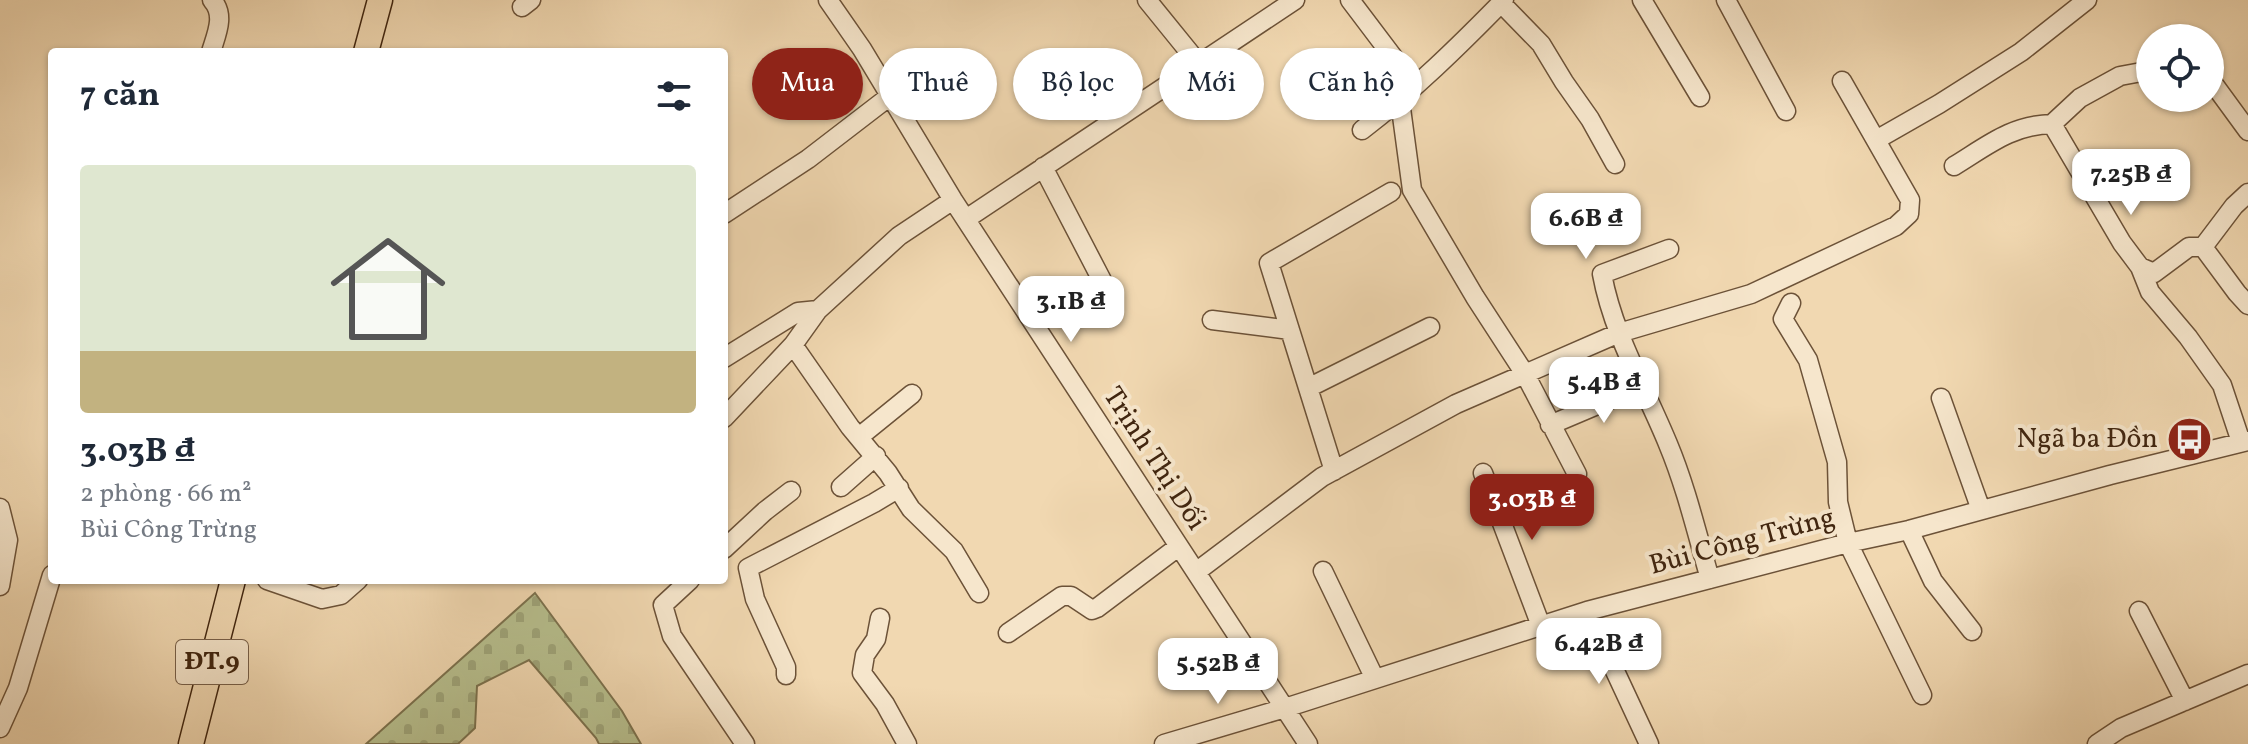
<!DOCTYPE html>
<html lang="vi">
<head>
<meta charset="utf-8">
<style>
	body { margin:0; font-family:Vollkorn,serif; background:#f2f2f3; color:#1f2937; height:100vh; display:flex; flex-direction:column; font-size:30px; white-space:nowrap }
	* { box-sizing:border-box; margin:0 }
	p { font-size:26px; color:#747a83 }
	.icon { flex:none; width:44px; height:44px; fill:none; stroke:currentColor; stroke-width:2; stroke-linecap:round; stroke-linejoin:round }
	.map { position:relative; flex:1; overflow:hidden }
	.sheet { position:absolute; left:48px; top:48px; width:680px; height:536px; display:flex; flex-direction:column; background:#fff; border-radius:8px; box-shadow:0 2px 6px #0004 }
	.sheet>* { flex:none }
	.guide { position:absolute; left:752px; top:48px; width:760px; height:72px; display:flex; gap:16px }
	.fabs { position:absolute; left:2136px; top:24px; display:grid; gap:16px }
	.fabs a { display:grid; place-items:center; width:88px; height:88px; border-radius:50%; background:#fff; box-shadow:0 2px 6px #0004; font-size:40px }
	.price { position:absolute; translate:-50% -68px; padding:0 18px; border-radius:16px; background:#fff; color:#222; font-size:26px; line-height:52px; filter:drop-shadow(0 2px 4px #0008) }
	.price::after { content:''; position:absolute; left:50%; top:48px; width:24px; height:18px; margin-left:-12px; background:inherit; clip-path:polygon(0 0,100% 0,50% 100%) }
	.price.selected { background:#8f2418; color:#fff }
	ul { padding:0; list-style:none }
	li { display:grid; align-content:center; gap:16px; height:424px; padding:0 32px }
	li span { display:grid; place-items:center; height:248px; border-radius:8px; color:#555 }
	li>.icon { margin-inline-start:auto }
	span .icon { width:144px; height:144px; fill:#fffc; stroke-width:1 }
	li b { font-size:34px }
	h2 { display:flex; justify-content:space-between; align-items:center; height:96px; padding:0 32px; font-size:34px }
	.tag { padding:0 28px; border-radius:36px; background:#fff; box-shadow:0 2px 6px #0004; font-size:28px; line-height:72px }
	.tag.selected { background:#8f2418; color:#fff }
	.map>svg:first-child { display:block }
</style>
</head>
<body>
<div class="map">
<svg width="2248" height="744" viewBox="0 0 2248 744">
	<defs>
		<pattern id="cemetery-stones" width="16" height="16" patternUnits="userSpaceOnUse" patternTransform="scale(2)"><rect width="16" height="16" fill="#b7bf8e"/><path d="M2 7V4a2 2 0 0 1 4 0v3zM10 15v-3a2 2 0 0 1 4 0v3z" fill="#9ea479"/></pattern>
	</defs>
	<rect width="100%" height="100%" fill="#f1d8b1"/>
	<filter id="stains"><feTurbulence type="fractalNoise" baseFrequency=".0025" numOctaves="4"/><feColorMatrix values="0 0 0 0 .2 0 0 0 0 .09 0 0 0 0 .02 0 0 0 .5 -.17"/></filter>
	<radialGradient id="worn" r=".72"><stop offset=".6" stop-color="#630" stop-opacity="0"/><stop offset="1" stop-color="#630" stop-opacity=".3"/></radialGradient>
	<path fill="url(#cemetery-stones)" stroke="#7c724e" stroke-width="2" d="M 535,593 L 622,711 L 641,744 L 599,744 L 596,738 L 529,660 L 477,686 L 475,728 L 458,744 L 366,744 Z"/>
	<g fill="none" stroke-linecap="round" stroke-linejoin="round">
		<defs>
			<path id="minor" d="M 828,0 L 862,49 L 953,200 L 1308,744
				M 1147,0 L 1199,64
				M 1350,0 L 1415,86
				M 1642,0 L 1700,97
				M 1726,0 L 1786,111
				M 1501,3 L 1541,44 L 1564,82 L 1590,119 L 1615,164
				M 522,7 L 531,0
				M 211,52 C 216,35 226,15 212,0
				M 2147,71 L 2120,76 L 2080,98 L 2052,124 L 2122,243 L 2140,267 L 2154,273 L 2189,247 L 2203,247 L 2237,293 L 2248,305
				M 2210,79 L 2248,131
				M 1400,101 L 1412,190 L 1475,297 L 1525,374 L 1577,474
				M 1362,130 C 1413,91 1459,46 1504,0
				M 1876,140 L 1939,104 L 2021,52 L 2087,0
				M 1954,166 C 1987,146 2011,125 2052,124
				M 1043,167 L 1108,292
				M 724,214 L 808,159 L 890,96
				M 966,219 L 1295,0
				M 2203,247 L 2234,206 L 2248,193
				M 1669,249 L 1602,274 C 1613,334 1645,388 1668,444 C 1686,487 1697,534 1710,579
				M 2140,267 L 2150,292 L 2188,337 L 2222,385 L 2241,442
				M 1791,303 L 1783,319 L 1808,360 L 1837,462 L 1838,502 L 1848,543 L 1922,695
				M 1212,320 L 1290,330
				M 793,345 L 850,427 L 888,473 L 911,509 L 954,551 L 979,593
				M 724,358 L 798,312 L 818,310
				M 1308,388 L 1430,327
				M 1941,398 L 1981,510
				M 724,418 L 793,345 L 818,310 L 899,236 L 953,200
				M 1550,425 L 1642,386
				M 859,437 L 912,394
				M 1334,471 L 1269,263 L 1391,192
				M 1483,473 L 1541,626
				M 841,487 L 876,456
				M 0,508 L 8,540 L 0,586
				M 1909,530 L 1933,581 L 1972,631
				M 724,549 L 765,511 L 791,491
				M 1323,571 L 1375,679
				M 1196,572 L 1322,477 L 1456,404 L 1619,333 L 1751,294 L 1896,226 L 1909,214 L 1910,200 L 1842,81
				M 267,580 L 322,599 L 341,595 L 358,580
				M 690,580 L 663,605 L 672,636 L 745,744
				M 1587,611 L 1649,744
				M 2139,611 L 2185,701
				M 880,618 L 876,639 L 865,655 L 862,673 L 885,704 L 907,744
				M 1008,633 L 1062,596 L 1071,596 L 1092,610 L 1097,608 L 1178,547
				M 786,675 L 786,667 L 755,599 L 748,568 L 874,503 L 899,488
				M 0,728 L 18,688 L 52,575
				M 1164,744 L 1285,708 L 1587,611 L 1848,543 L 1909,530 L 2110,475 L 2248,441
				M 2097,744 L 2121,728 L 2248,674"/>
			<path id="major" d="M 366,52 L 380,0
				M 191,744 L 233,580"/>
		</defs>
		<use href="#minor" stroke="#6c5238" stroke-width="21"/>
		<use href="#major" stroke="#40250f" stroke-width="27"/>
		<use href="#minor" stroke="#f6e6cc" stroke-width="18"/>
		<use href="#major" stroke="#f1d8b1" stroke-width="24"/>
	</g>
	<defs>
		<symbol id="bus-disc" viewBox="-11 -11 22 22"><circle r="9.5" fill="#8f2418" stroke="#f6e6cc"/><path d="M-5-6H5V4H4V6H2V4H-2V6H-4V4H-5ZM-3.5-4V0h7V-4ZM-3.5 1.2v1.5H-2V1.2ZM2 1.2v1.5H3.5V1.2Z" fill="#fff"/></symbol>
	</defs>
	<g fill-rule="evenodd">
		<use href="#bus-disc" x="2164" y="414" width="51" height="51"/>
	</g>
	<g text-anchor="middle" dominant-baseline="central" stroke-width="8" stroke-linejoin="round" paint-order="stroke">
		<rect fill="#f6e6cc" stroke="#775f48" stroke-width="2" x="176" y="640" width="72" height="44" rx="6"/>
		<g font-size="26" font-weight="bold" fill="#40250f">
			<text x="212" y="662">ĐT.9</text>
		</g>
		<g font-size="28" fill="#40250f" stroke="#f6e6cc" text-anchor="end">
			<text x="2158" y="439">Ngã ba Đồn</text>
		</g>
		<g font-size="28" fill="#40250f" stroke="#f6e6cc">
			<text transform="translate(1154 459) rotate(57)">Trịnh Thị Dối</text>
			<text transform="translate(1742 542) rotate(-15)">Bùi Công Trừng</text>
		</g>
	</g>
	<rect width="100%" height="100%" filter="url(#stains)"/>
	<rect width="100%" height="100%" fill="url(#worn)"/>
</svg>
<div class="fabs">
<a><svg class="icon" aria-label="locate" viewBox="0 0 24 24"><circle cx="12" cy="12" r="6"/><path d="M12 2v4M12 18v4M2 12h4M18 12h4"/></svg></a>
</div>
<b class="price" style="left:2131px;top:217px">7.25B ₫</b>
<b class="price" style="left:1586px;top:261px">6.6B ₫</b>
<b class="price" style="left:1071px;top:344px">3.1B ₫</b>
<b class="price" style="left:1604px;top:425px">5.4B ₫</b>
<b class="price selected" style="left:1532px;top:542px">3.03B ₫</b>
<b class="price" style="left:1599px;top:686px">6.42B ₫</b>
<b class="price" style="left:1218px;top:706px">5.52B ₫</b>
<div class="guide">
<a class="tag selected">Mua</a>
<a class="tag">Thuê</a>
<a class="tag">Bộ lọc</a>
<a class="tag">Mới</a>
<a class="tag">Căn hộ</a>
</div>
<section class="sheet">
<h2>7 căn<svg class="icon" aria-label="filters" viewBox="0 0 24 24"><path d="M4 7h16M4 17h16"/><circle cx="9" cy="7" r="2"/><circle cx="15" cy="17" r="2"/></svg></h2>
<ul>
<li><span style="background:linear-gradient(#dfe7d0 75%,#c2b280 0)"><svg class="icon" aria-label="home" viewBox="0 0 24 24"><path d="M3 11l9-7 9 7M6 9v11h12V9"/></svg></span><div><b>3.03B ₫</b><p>2 phòng · 66 m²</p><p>Bùi Công Trừng</p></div></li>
</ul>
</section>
</div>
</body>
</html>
